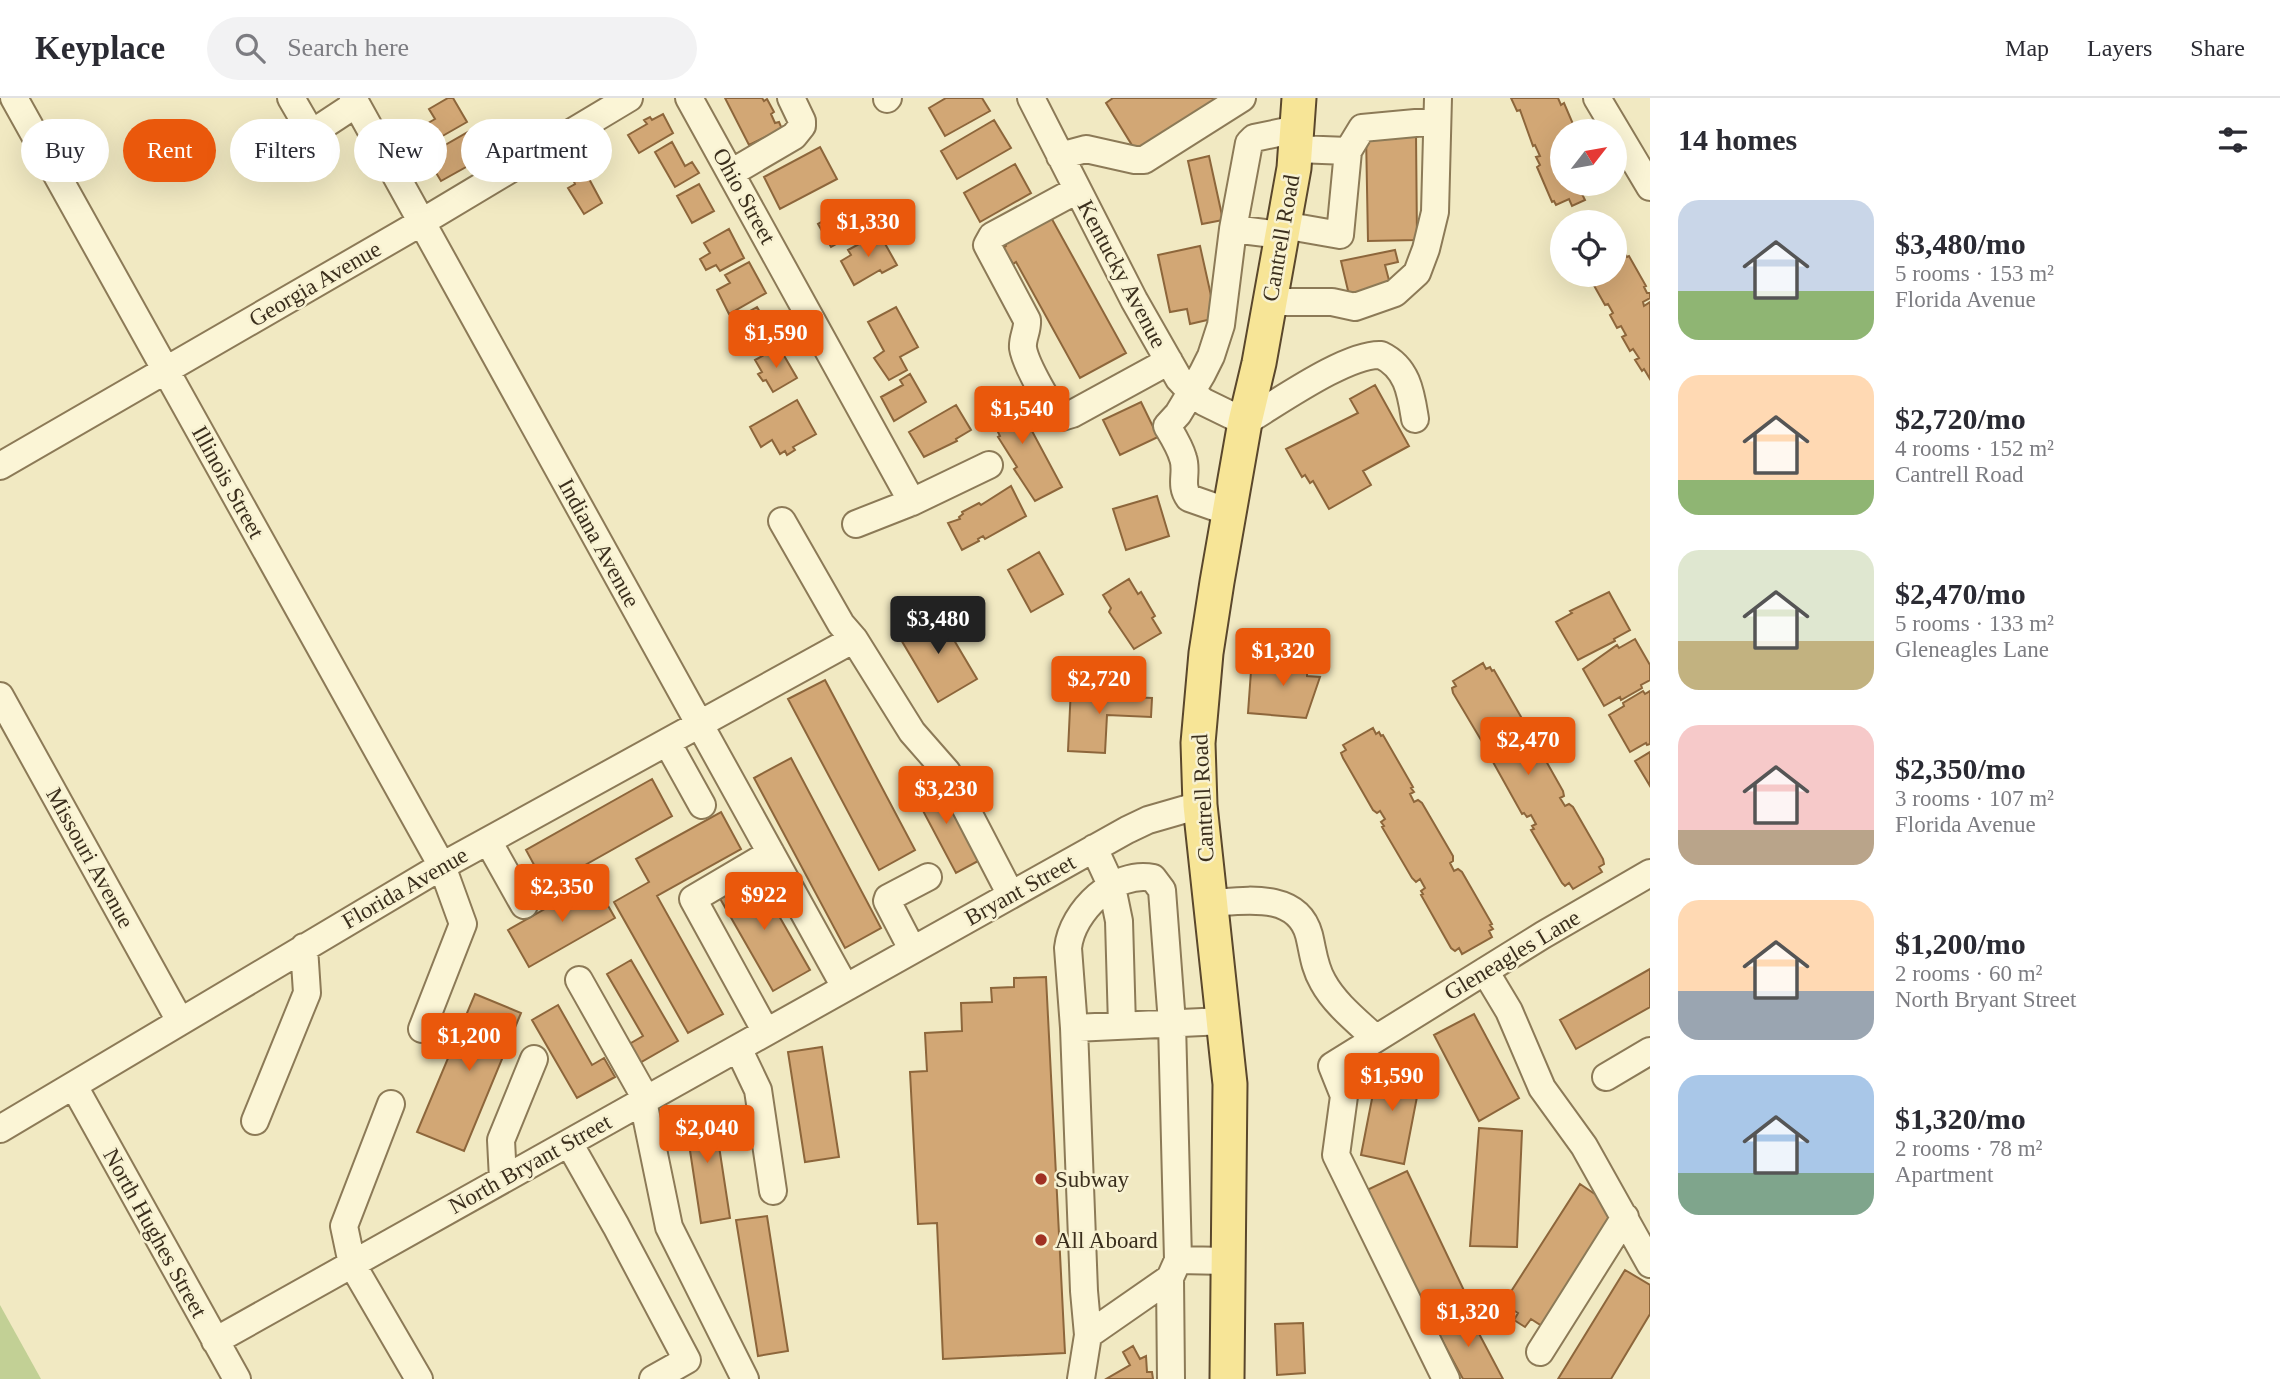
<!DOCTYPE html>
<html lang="en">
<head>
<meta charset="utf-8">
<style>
	body { margin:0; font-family:Georgia,serif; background:#f2f2f3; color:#2b2b33; height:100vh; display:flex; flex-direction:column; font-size:26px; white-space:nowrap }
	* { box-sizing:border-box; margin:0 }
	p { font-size:23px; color:#7c7c81 }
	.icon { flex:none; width:38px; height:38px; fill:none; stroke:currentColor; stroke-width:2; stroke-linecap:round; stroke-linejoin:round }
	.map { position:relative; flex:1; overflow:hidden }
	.drawer { display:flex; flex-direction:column; background:#fff; width:630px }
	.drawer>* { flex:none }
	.banner { position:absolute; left:21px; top:21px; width:665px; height:63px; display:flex; gap:14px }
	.needle { width:46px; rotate:59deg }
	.controls { position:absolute; left:1550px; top:21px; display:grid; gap:14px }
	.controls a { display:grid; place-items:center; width:77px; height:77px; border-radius:50%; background:#fff; box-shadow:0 7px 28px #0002; font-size:35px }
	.price { position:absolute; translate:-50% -60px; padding:0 16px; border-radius:7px; background:#ea580c; color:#fff; font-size:23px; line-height:46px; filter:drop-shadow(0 2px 4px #0008) }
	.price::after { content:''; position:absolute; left:50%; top:42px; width:21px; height:16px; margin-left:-10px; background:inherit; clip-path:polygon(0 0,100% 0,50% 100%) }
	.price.selected { background:#222; color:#fff }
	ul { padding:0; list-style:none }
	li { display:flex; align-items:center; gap:21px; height:175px; padding:0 28px }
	li span { display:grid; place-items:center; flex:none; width:196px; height:140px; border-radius:21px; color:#555 }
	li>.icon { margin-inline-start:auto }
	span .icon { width:84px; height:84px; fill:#fffc; stroke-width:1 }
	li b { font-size:30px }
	h2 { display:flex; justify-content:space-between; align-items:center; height:84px; padding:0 28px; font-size:30px }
	.chip { padding:0 24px; border-radius:32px; background:#fff; box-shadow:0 7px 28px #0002; font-size:24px; line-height:63px }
	.chip.selected { background:#ea580c; color:#fff }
	header { display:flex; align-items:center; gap:42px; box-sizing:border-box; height:98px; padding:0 35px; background:#fff; border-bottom:2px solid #e1e1e2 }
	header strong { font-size:33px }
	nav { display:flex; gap:38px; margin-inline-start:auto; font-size:24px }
	.search { width:490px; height:63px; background:#f2f2f3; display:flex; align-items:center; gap:18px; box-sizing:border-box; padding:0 24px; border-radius:38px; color:#7c7c81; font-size:26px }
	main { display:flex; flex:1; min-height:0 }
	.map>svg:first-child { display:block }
</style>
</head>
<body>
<header>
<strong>Keyplace</strong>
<div class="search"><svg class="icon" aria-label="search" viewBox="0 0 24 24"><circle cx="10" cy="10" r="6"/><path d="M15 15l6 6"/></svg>Search here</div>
<nav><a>Map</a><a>Layers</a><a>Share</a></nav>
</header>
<main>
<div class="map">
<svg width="1650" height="1281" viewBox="0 0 1650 1281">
	<rect width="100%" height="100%" fill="#f1e9c2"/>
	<path fill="#c2d095" d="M 0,1207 L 41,1281 L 0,1281 Z"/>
	<path fill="#d2a775" stroke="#8d663b" stroke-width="2" d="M 448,0 L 453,0 L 467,24 L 432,44 L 423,28 L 435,21 L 429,11 Z
		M 725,0 L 762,0 L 764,3 L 767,1 L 774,14 L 771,16 L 775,25 L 779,24 L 782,31 L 749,47 Z
		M 946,0 L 982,0 L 990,13 L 945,38 L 929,10 Z
		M 1113,0 L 1219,0 L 1135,52 L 1106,5 Z
		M 1511,0 L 1558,0 L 1561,7 L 1564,5 L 1576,33 L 1563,33 L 1563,86 L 1589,86 L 1592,92 L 1582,96 L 1585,102 L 1572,108 L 1569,101 L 1556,107 L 1554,103 L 1552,104 L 1537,69 L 1540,67 L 1536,59 L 1540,58 L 1535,47 L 1533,48 L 1520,12 L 1517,13 Z
		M 663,16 L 673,35 L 639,55 L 628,37 L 647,26 L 644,22 L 650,19 L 652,22 Z
		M 994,22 L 1011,50 L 957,81 L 941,53 Z
		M 468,34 L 482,60 L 441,83 L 426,58 Z
		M 1366,36 L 1416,36 L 1417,142 L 1368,143 Z
		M 672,44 L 685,68 L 692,64 L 699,75 L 675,89 L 655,54 Z
		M 820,49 L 837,81 L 780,111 L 764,79 Z
		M 1209,58 L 1223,122 L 1202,126 L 1188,63 Z
		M 1015,66 L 1031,95 L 980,124 L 964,95 Z
		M 583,73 L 587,80 L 588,79 L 602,105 L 584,116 L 568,90 L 575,86 L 572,79 Z
		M 699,86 L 714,113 L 692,125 L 677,98 Z
		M 841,113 L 854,136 L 831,149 L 818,126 Z
		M 1048,114 L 1126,255 L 1080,280 L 1016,164 L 1013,166 L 1003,150 L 1006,148 L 1002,140 Z
		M 1615,130 L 1623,144 L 1615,148 Z
		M 729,131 L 744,160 L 720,173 L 716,167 L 706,172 L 700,161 L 710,155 L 704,145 Z
		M 879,135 L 897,167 L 882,175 L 880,172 L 854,187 L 841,163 L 851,157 L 848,152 Z
		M 1622,147 L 1625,152 L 1623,153 L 1627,159 L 1629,158 L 1646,188 L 1644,189 L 1647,195 L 1650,195 L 1650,200 L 1643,204 L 1644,208 L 1650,204 L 1650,281 L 1644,271 L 1642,273 L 1635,262 L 1639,260 L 1633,251 L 1630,253 L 1622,239 L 1626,237 L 1621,228 L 1617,230 L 1610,217 L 1613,215 L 1608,206 L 1605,207 L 1592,184 L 1596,182 L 1593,177 L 1615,177 L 1615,151 Z
		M 1200,148 L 1216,220 L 1190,226 L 1187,211 L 1170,214 L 1158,157 Z
		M 1395,152 L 1398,164 L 1385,167 L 1391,190 L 1350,201 L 1341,163 Z
		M 749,164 L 766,195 L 729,216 L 717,192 L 730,185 L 725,177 Z
		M 757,209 L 776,241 L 751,255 L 745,244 L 741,246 L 736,237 L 739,236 L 732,223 Z
		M 896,209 L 918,249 L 900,259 L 907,272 L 889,282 L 874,260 L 884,253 L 868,224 Z
		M 779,249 L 797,280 L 773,294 L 766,282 L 763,283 L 758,276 L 762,274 L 755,262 Z
		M 910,276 L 926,304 L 894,323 L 881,299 L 903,287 L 900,282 Z
		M 1375,287 L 1409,348 L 1363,373 L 1371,387 L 1329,411 L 1313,383 L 1310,385 L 1305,377 L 1302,379 L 1286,351 L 1358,315 L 1350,301 Z
		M 1010,292 L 1062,389 L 1035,403 L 1014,371 L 1017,369 L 998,339 L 1000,338 L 993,324 L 990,325 L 981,308 Z
		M 797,302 L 816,336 L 793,349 L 795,352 L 787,357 L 785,353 L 780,356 L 772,342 L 761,349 L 750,329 Z
		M 1141,304 L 1158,339 L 1120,357 L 1103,322 Z
		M 956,307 L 971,332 L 956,341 L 957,343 L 924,359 L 909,334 Z
		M 1011,388 L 1026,418 L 985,441 L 983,438 L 978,441 L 979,443 L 962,452 L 948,425 L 960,421 L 959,419 L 963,416 L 962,414 L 979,405 L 981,407 Z
		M 1157,398 L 1169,438 L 1126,452 L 1113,411 Z
		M 1039,454 L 1063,496 L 1031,514 L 1008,472 Z
		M 1129,481 L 1138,496 L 1141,494 L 1155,518 L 1152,520 L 1161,535 L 1134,551 L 1109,514 L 1111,510 L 1103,497 Z
		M 1609,494 L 1630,532 L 1614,541 L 1615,543 L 1578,562 L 1556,524 L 1572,515 L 1570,513 Z
		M 935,510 L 977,581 L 938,604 L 900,540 L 921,527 L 918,520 Z
		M 1635,541 L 1650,567 L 1650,582 L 1641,587 L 1642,590 L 1621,602 L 1620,599 L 1604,608 L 1583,571 L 1617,547 L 1619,550 Z
		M 1291,555 L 1308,556 L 1307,578 L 1320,579 L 1306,620 L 1248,615 L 1251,573 L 1268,575 L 1269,565 Z
		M 1483,565 L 1486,571 L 1490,569 L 1492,573 L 1494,572 L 1524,624 L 1522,625 L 1525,629 L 1521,631 L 1525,639 L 1529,637 L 1531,641 L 1533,640 L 1563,693 L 1564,698 L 1560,700 L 1565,708 L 1569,706 L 1573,709 L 1603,761 L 1604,766 L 1599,769 L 1602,774 L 1573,791 L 1569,785 L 1565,788 L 1562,785 L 1531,732 L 1534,731 L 1532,728 L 1536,726 L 1531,717 L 1527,719 L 1524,715 L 1522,716 L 1493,664 L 1494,663 L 1492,659 L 1496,657 L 1491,648 L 1487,650 L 1484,647 L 1453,595 L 1452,590 L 1456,588 L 1453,583 Z
		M 825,582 L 915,752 L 879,772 L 788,601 Z
		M 1071,589 L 1108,591 L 1108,598 L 1152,600 L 1151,619 L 1107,617 L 1105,655 L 1068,653 Z
		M 1643,593 L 1645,596 L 1650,593 L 1650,646 L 1647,647 L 1646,645 L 1630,654 L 1609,617 L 1624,608 L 1623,605 Z
		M 1373,630 L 1376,636 L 1379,634 L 1381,638 L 1383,637 L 1413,689 L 1411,690 L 1414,694 L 1410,696 L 1414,704 L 1418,702 L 1422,705 L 1453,758 L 1453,763 L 1450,765 L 1454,773 L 1458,771 L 1462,774 L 1492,826 L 1490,827 L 1493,831 L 1489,833 L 1492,839 L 1462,856 L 1459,850 L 1455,853 L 1451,850 L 1421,797 L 1423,796 L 1421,793 L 1425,790 L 1420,781 L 1416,784 L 1412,780 L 1382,729 L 1384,728 L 1381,724 L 1385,721 L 1380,713 L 1377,715 L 1373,712 L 1343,660 L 1341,655 L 1346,652 L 1343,647 Z
		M 1650,654 L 1650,688 L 1635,663 Z
		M 791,660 L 881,830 L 845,850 L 754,680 Z
		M 652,681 L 672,718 L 546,789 L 526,752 Z
		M 937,681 L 980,762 L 956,775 L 913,694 Z
		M 721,714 L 741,751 L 657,798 L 723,916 L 688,935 L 614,804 L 649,784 L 636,761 Z
		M 755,776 L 810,872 L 773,893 L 718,797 Z
		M 594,783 L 615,820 L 529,869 L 508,832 Z
		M 631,862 L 678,943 L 636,967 L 626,948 L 643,938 L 607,876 Z
		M 1650,871 L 1650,909 L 1576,951 L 1560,922 Z
		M 1046,879 L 1065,1255 L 943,1261 L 937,1125 L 918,1126 L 910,974 L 927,973 L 925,935 L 962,933 L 961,905 L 992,904 L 991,890 L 1014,889 L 1014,880 Z
		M 475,896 L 521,915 L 464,1053 L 417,1034 Z
		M 558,907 L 592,967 L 604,960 L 615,979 L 577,1000 L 532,922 Z
		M 1474,916 L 1519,1000 L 1479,1023 L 1434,937 Z
		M 822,949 L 839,1059 L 805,1064 L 788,954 Z
		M 1379,965 L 1422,973 L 1404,1066 L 1361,1057 Z
		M 713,1009 L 730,1120 L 701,1125 L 684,1013 Z
		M 1479,1030 L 1522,1033 L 1517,1149 L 1470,1148 Z
		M 1407,1073 L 1469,1203 L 1427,1221 L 1367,1092 Z
		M 1580,1086 L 1617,1111 L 1542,1228 L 1531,1221 L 1525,1229 L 1514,1222 L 1518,1215 L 1503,1206 Z
		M 767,1118 L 788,1253 L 758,1258 L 736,1122 Z
		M 1625,1172 L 1650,1187 L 1650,1216 L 1611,1281 L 1558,1281 Z
		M 1467,1213 L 1503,1281 L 1463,1281 L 1436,1231 Z
		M 1303,1225 L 1305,1275 L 1277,1277 L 1275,1226 Z
		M 1133,1248 L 1140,1261 L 1146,1258 L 1147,1274 L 1152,1274 L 1153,1281 L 1106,1281 L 1130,1267 L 1123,1254 Z"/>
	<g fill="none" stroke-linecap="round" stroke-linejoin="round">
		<defs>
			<path id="minor" d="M 14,0 L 442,768 L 463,826 L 422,931
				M 291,0 L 309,31 L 318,31 L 356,6
				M 353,0 L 845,889
				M 689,0 L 912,404
				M 1031,0 L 1134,202 L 1179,281 L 1191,294 L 1204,304 L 1245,324 C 1276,306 1347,255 1381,257 C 1408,270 1411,296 1415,321
				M 1597,0 L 1650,89
				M 887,1 L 888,0
				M 1348,53 L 1362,30 L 1437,23
				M 1060,58 L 1086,51 L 1135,62 L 1144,62 L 1242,0
				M 731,75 L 794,38 L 802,28 L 802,23 L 791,0
				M 1077,92 L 992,138 L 987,147 L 1027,222 C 1028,232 1022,240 1023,250 C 1025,264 1051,314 1062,319 L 1072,316 L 1169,263
				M 1283,127 L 1340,137 L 1348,53 L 1297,51
				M 1233,131 L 1281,137
				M 1270,204 L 1332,204 L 1355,209 L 1395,195 L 1417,175 L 1426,151 L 1435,114 L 1438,0
				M 0,368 L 422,124 L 629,0
				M 1229,414 L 1189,400 C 1179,387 1188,374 1183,360 C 1180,349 1173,338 1167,328 L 1178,316 L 1202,276 L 1211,258 L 1221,227 L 1233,131 L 1249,45 L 1254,40 L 1297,31
				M 782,423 L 841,526 L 854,541 L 912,634 L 947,674 L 1011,797
				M 856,426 L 912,404 L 989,367
				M 0,598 L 180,923
				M 667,644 L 702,707
				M 488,743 L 524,807
				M 1094,750 L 1112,789 L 1119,823 L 1122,927
				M 1210,805 C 1244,803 1297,793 1309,837 C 1313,853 1314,869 1323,884 C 1335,906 1357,923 1375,940
				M 912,851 L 887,803 L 888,800 L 928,779
				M 1485,873 L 1509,913 L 1542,990 L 1584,1048 L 1650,1166
				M 579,882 L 646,1001
				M 1074,930 L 1224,923
				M 766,934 L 693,801 L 771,755
				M 738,950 L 758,992 L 773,1093
				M 1606,979 L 1650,953
				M 74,988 L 237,1281
				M 643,1003 L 669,1129 L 745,1281
				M 391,1006 L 344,1128 L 352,1166 L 419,1281
				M 255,1023 L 307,895 L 304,849
				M 0,1031 L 442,768 L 854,541
				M 569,1045 L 616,1128 L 687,1262 L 653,1281
				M 503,1081 L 501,1042 L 534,961
				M 1170,1180 L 1171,1281
				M 1088,1237 L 1170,1180 L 1178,1162 L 1227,1163
				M 215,1243 L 1127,732 L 1148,722 L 1200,707
				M 1540,1254 L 1625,1119
				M 1081,1281 L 1088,1237 L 1084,1193 L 1074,930 L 1068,850 C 1072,813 1115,772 1153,780 L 1162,792 L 1172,925 L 1178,1162
				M 1446,1281 L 1336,1057 L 1344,998 L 1332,968 L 1543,837 L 1650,775"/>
			<path id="major" d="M 1227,1281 L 1230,986 L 1200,707 L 1198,645 L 1206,555 L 1217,484 L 1245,324 L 1259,265 L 1294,70 L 1299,0"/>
		</defs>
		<use href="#minor" stroke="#8c7a57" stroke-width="30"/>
		<use href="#major" stroke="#5a472c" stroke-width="37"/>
		<use href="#minor" stroke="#fbf5d6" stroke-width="26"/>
		<use href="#major" stroke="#f7e597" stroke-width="33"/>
	</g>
	<g fill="#a03123" stroke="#f8f2d2" stroke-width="2.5">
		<circle cx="1041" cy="1081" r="7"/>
		<circle cx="1041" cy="1142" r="7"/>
	</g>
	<g text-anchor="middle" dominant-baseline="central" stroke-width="5" stroke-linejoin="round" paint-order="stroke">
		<g font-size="23" fill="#3b2f1d" stroke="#f8f2d2">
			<text transform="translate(744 98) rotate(61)">Ohio Street</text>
			<text transform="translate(1281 140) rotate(-80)">Cantrell Road</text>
			<text transform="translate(1122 176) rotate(62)">Kentucky Avenue</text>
			<text transform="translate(315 186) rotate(-30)">Georgia Avenue</text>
			<text transform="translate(228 384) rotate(61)">Illinois Street</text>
			<text transform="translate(599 445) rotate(61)">Indiana Avenue</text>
			<text transform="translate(1203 700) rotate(-93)">Cantrell Road</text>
			<text transform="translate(90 760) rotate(61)">Missouri Avenue</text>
			<text transform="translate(405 790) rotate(-30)">Florida Avenue</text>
			<text transform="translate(1020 792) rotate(-29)">Bryant Street</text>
			<text transform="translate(1512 857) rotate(-31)">Gleneagles Lane</text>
			<text transform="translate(530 1066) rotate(-29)">North Bryant Street</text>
			<text transform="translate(155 1135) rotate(61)">North Hughes Street</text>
		</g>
		<g font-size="23" fill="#3b2f1d" stroke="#f8f2d2" text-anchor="start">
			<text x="1055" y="1081">Subway</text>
			<text x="1055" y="1142">All Aboard</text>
		</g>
	</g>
</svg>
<div class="controls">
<a><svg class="needle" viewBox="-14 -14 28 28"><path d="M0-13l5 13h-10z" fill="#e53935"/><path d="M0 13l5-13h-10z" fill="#7c7c81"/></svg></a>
<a><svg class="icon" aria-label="locate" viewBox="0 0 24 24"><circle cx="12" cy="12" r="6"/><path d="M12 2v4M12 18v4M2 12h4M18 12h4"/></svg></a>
</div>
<b class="price" style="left:868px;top:161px">$1,330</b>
<b class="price" style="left:776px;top:272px">$1,590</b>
<b class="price" style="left:1022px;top:348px">$1,540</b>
<b class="price selected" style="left:938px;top:558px">$3,480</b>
<b class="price" style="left:1283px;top:590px">$1,320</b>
<b class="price" style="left:1099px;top:618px">$2,720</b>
<b class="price" style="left:1528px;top:679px">$2,470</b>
<b class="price" style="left:946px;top:728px">$3,230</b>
<b class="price" style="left:562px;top:826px">$2,350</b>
<b class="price" style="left:764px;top:834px">$922</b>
<b class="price" style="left:469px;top:975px">$1,200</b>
<b class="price" style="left:1392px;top:1015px">$1,590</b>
<b class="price" style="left:707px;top:1067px">$2,040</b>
<b class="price" style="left:1468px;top:1251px">$1,320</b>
<div class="banner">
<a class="chip">Buy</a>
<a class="chip selected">Rent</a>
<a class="chip">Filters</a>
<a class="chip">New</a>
<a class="chip">Apartment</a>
</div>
</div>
<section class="drawer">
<h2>14 homes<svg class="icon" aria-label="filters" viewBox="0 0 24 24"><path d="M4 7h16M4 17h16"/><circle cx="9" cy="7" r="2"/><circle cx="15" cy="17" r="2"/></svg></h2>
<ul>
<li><span style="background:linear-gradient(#c9d6e8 65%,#8fb573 0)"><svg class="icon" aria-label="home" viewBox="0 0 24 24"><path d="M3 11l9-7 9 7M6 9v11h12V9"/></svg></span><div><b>$3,480/mo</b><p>5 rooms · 153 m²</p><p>Florida Avenue</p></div></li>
<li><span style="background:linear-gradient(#ffd9b3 75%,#8fb573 0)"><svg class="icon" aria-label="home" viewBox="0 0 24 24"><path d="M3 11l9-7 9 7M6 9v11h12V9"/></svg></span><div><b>$2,720/mo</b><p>4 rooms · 152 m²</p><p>Cantrell Road</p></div></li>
<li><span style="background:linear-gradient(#dfe7d0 65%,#c2b280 0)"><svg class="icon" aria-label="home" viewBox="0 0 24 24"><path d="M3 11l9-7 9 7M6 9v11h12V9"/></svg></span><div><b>$2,470/mo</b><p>5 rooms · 133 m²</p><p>Gleneagles Lane</p></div></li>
<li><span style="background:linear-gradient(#f6c9c9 75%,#b9a48a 0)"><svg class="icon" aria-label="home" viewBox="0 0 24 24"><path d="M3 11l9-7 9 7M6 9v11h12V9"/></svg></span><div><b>$2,350/mo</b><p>3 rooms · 107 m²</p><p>Florida Avenue</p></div></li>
<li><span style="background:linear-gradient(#ffd9b3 65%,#9aa5b1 0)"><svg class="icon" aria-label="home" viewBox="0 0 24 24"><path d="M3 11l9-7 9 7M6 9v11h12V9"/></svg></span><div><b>$1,200/mo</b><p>2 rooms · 60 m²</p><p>North Bryant Street</p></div></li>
<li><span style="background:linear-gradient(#a9c7e8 70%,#7fa58c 0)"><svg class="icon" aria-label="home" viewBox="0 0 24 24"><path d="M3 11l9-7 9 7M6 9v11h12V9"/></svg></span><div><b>$1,320/mo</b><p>2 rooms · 78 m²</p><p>Apartment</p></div></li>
</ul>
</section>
</main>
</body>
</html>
